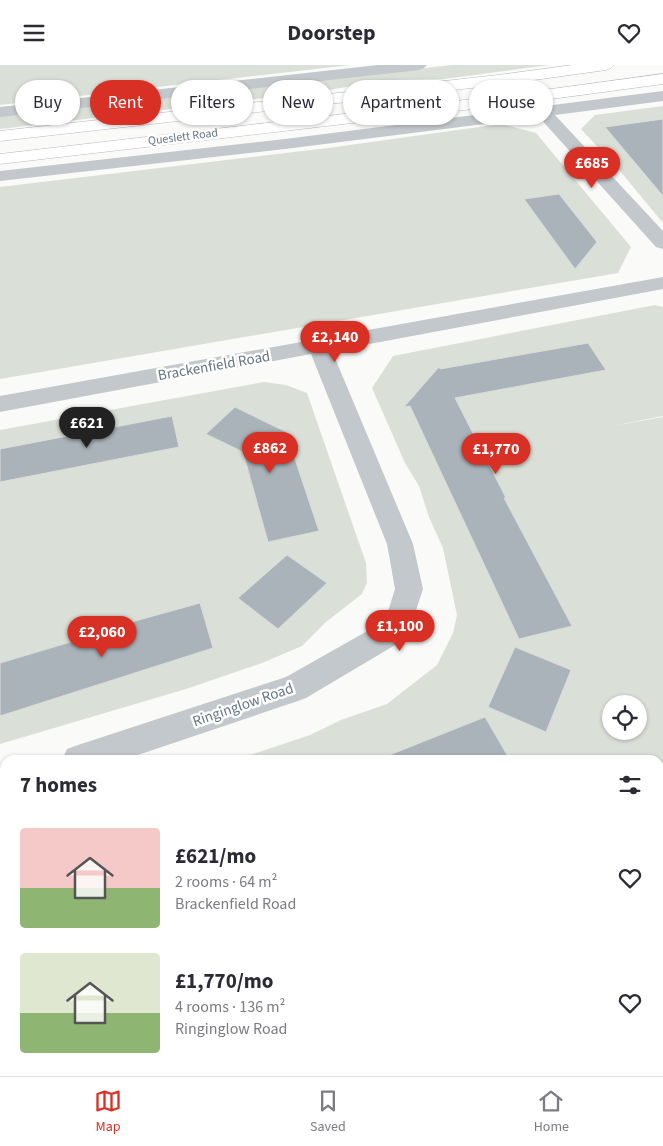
<!DOCTYPE html>
<html lang="en">
<head>
<meta charset="utf-8">
<style>
	body { margin:0; font-family:"Source Sans 3",sans-serif; background:#f2f2f3; color:#2b2b33; height:100vh; display:flex; flex-direction:column; font-size:19px; white-space:nowrap }
	* { box-sizing:border-box; margin:0 }
	p { font-size:16px; color:#7c7c81 }
	.icon { flex:none; width:28px; height:28px; fill:none; stroke:currentColor; stroke-width:2; stroke-linecap:round; stroke-linejoin:round }
	.map { position:relative; flex:1; overflow:hidden }
	.panel { position:absolute; left:0px; top:690px; width:664px; height:321px; display:flex; flex-direction:column; background:#fff; border-radius:15px 15px 0 0; box-shadow:0 1px 4px #0004 }
	.panel>* { flex:none }
	.top-card { position:absolute; left:15px; top:15px; width:634px; height:45px; display:flex; gap:10px }
	.buttons { position:absolute; left:602px; top:630px; display:grid; gap:10px }
	.buttons a { display:grid; place-items:center; width:45px; height:45px; border-radius:50%; background:#fff; box-shadow:0 1px 4px #0004; font-size:25px }
	.price { position:absolute; translate:-50% -42px; padding:0 11px; border-radius:18px; background:#d93025; color:#fff; font-size:16px; line-height:32px; filter:drop-shadow(0 1px 2px #0008) }
	.price::after { content:''; position:absolute; left:50%; top:30px; width:15px; height:11px; margin-left:-8px; background:inherit; clip-path:polygon(0 0,100% 0,50% 100%) }
	.price.active { background:#222; color:#fff }
	ul { padding:0; list-style:none }
	li { display:flex; align-items:center; gap:15px; height:125px; padding:0 20px }
	li span { display:grid; place-items:center; flex:none; width:140px; height:100px; border-radius:5px; color:#555 }
	li>.icon { margin-inline-start:auto }
	span .icon { width:60px; height:60px; fill:#fffc; stroke-width:1 }
	li b { font-size:21px }
	h2 { display:flex; justify-content:space-between; align-items:center; height:60px; padding:0 20px; font-size:21px }
	.chip { padding:0 18px; border-radius:22px; background:#fff; box-shadow:0 1px 4px #0004; font-size:18px; line-height:45px }
	.chip.active { background:#d93025; color:#fff }
	header { display:flex; justify-content:space-between; align-items:center; height:65px; padding:0 20px; background:#fff; font-size:22px; font-weight:700 }
	.dock { display:flex; justify-content:space-around; align-items:center; height:70px; border-top:1px solid #e1e1e2; background:#fff; font-size:14px; color:#7c7c81 }
	.dock a { display:grid; justify-items:center; gap:2px }
	.dock .active { color:#d93025 }
	.map>svg:first-child { display:block }
</style>
</head>
<body>
<header><svg class="icon" aria-label="menu" viewBox="0 0 24 24"><path d="M4 6h16M4 12h16M4 18h16"/></svg>Doorstep<svg class="icon" aria-label="heart" viewBox="0 0 24 24"><path d="M12 20l-8-8c-3-5 5-10 8-4 3-6 11-1 8 4z"/></svg></header>
<div class="map">
<svg width="663" height="1011" viewBox="0 0 663 1011">
	<rect width="100%" height="100%" fill="#fafaf8"/>
	<path fill="#e8e9e9" d="M 663,838 L 663,1011 L 252,1011 L 263,1006 L 659,1006 L 659,840 Z"/>
	<path fill="#dadfd7" fill-rule="evenodd" d="M 0,0 L 351,0 L 0,40 Z
		M 452,0 L 549,0 L 444,14 L 389,15 L 316,27 L 0,64 L 0,51 Z
		M 663,41 L 663,158 L 620,106 L 581,64 L 595,50 Z
		M 501,59 L 536,68 L 631,182 L 618,208 L 0,314 L 0,122 L 328,83 Z
		M 655,240 L 663,242 L 663,351 L 608,362 L 663,352 L 663,838 L 659,840 L 659,695 L 235,695 L 310,670 L 341,655 L 387,639 L 437,600 L 453,568 L 457,550 L 443,483 L 429,452 L 419,421 L 405,398 L 372,323 L 393,291 ZM 611,639 L 639,639 L 639,666 L 611,666 Z
		M 264,317 L 286,320 L 307,328 L 366,498 L 367,518 L 362,529 L 326,557 L 302,581 L 262,598 L 186,624 L 0,679 L 0,365 Z
		M 5,770 L 5,1006 L 263,1006 L 252,1011 L 0,1011 L 0,772 Z"/>
	<path fill="#aab3b9" stroke="#dcdcda" d="M 663,54 L 663,131 L 605,62 Z
		M 559,129 L 597,177 L 575,204 L 524,134 Z
		M 588,278 L 606,305 L 455,333 L 506,433 L 504,433 L 572,561 L 519,574 L 410,341 L 404,342 L 439,302 L 440,304 Z
		M 235,342 L 286,367 L 319,466 L 268,477 L 243,387 L 206,369 Z
		M 172,351 L 179,382 L 0,417 L 0,384 Z
		M 287,490 L 327,518 L 278,564 L 238,533 Z
		M 200,538 L 213,583 L 0,651 L 0,598 L 128,560 L 128,558 Z
		M 515,582 L 571,605 L 546,667 L 488,642 Z
		M 485,652 L 510,695 L 382,695 L 382,693 Z"/>
	<g fill="none" stroke-linecap="round" stroke-linejoin="round">
		<defs>
			<path id="highway" d="M 573,0 L 614,0 L 611,3 L 606,5 L 498,20 L 0,76 L 0,66 L 498,10 Z
				M 663,9 L 663,19 L 507,40 L 0,99 L 0,89 L 507,30 Z"/>
		</defs>
		<use href="#highway" stroke="#b4b9bd" stroke-width="1"/>
		<path fill="#c3c8cc" fill-rule="evenodd" d="M 378,0 L 427,0 L 424,3 L 419,5 L 0,52 L 0,42 Z
			M 663,26 L 663,36 L 555,50 L 663,166 L 663,184 L 656,182 L 539,52 L 285,84 L 0,116 L 0,106 L 285,74 Z
			M 663,212 L 663,224 L 332,286 L 413,479 L 423,524 L 407,573 L 306,633 L 295,637 L 123,695 L 62,695 L 67,684 L 78,680 L 286,612 L 385,556 L 395,524 L 387,479 L 311,289 L 0,347 L 0,331 Z
			M 5,703 L 5,735 L 0,737 L 0,705 Z"/>
		<use href="#highway" fill="#fff" fill-rule="evenodd"/>
	</g>
	<g text-anchor="middle" dominant-baseline="central" stroke-width="5" stroke-linejoin="round" paint-order="stroke">
		<g font-size="12" fill="#657683" stroke="#fff">
			<text transform="translate(183 72) rotate(-7)">Queslett Road</text>
		</g>
		<g font-size="15" fill="#657683" stroke="#fff">
			<text transform="translate(214 301) rotate(-10)">Brackenfield Road</text>
			<text transform="translate(243 640) rotate(-19)">Ringinglow Road</text>
		</g>
	</g>
</svg>
<div class="buttons">
<a><svg class="icon" aria-label="locate" viewBox="0 0 24 24"><circle cx="12" cy="12" r="6"/><path d="M12 2v4M12 18v4M2 12h4M18 12h4"/></svg></a>
</div>
<b class="price" style="left:592px;top:124px">£685</b>
<b class="price" style="left:335px;top:298px">£2,140</b>
<b class="price active" style="left:87px;top:384px">£621</b>
<b class="price" style="left:270px;top:409px">£862</b>
<b class="price" style="left:496px;top:410px">£1,770</b>
<b class="price" style="left:400px;top:587px">£1,100</b>
<b class="price" style="left:102px;top:593px">£2,060</b>
<div class="top-card">
<a class="chip">Buy</a>
<a class="chip active">Rent</a>
<a class="chip">Filters</a>
<a class="chip">New</a>
<a class="chip">Apartment</a>
<a class="chip">House</a>
</div>
<section class="panel">
<h2>7 homes<svg class="icon" aria-label="filters" viewBox="0 0 24 24"><path d="M4 7h16M4 17h16"/><circle cx="9" cy="7" r="2"/><circle cx="15" cy="17" r="2"/></svg></h2>
<ul>
<li><span style="background:linear-gradient(#f6c9c9 60%,#8fb573 0)"><svg class="icon" aria-label="home" viewBox="0 0 24 24"><path d="M3 11l9-7 9 7M6 9v11h12V9"/></svg></span><div><b>£621/mo</b><p>2 rooms · 64 m²</p><p>Brackenfield Road</p></div><svg class="icon" aria-label="heart" viewBox="0 0 24 24"><path d="M12 20l-8-8c-3-5 5-10 8-4 3-6 11-1 8 4z"/></svg></li>
<li><span style="background:linear-gradient(#dfe7d0 60%,#8fb573 0)"><svg class="icon" aria-label="home" viewBox="0 0 24 24"><path d="M3 11l9-7 9 7M6 9v11h12V9"/></svg></span><div><b>£1,770/mo</b><p>4 rooms · 136 m²</p><p>Ringinglow Road</p></div><svg class="icon" aria-label="heart" viewBox="0 0 24 24"><path d="M12 20l-8-8c-3-5 5-10 8-4 3-6 11-1 8 4z"/></svg></li>
</ul>
</section>
</div>
<nav class="dock">
<a class="active"><svg class="icon" aria-label="map" viewBox="0 0 24 24"><path d="M3 6l6-2 6 2 6-2v14l-6 2-6-2-6 2zM9 4v14M15 6v14"/></svg>Map</a>
<a><svg class="icon" aria-label="saved" viewBox="0 0 24 24"><path d="M7 4h10v16l-5-4-5 4z"/></svg>Saved</a>
<a><svg class="icon" aria-label="home" viewBox="0 0 24 24"><path d="M3 11l9-7 9 7M6 9v11h12V9"/></svg>Home</a>
</nav>
</body>
</html>
